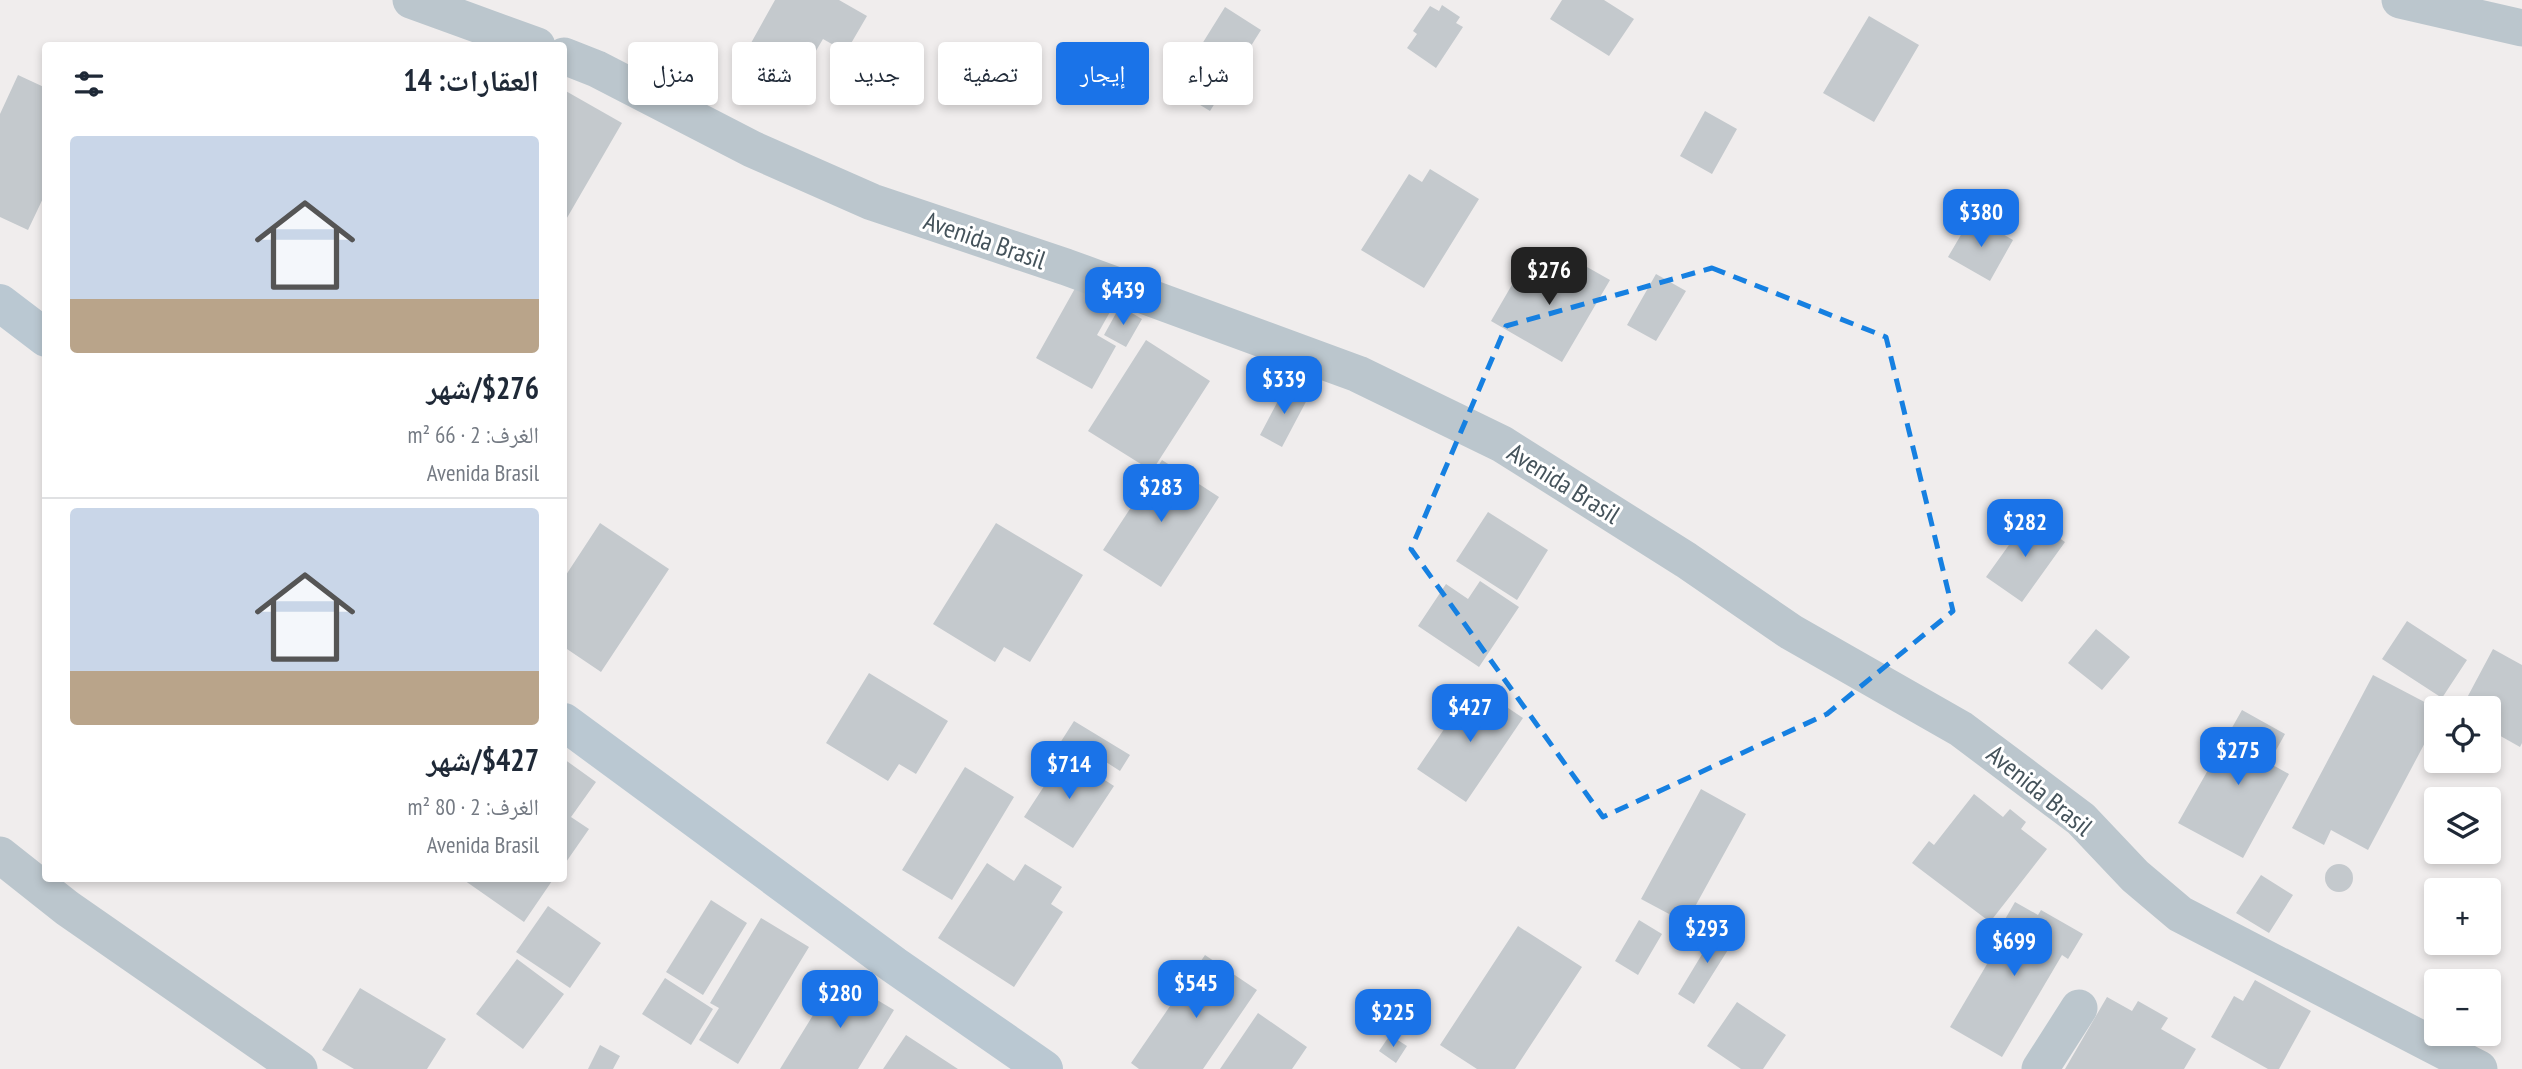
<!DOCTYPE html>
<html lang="ar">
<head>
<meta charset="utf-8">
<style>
	body { margin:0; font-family:"PT Sans Narrow","Noto Naskh Arabic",sans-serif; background:#f6f6f7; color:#1f2937; direction:rtl; height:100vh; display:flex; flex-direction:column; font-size:26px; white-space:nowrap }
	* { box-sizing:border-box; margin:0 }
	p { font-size:23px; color:#747a83 }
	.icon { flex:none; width:38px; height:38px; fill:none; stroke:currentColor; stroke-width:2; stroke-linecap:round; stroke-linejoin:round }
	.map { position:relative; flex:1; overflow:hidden; direction:ltr }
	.sheet { position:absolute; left:42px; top:42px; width:525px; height:840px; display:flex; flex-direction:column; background:#fff; border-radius:7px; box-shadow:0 4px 10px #0003; direction:rtl }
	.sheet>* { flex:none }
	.guide { position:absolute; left:588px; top:42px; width:665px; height:63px; direction:rtl; display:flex; gap:14px }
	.buttons { position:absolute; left:2424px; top:696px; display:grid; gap:14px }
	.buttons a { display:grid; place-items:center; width:77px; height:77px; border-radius:7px; background:#fff; box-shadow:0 4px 10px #0003; font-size:35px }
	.price { position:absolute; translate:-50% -60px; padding:0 16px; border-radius:14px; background:#1a73e8; color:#fff; font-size:23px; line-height:46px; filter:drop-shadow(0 2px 4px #0008) }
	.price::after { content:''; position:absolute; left:50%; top:42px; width:21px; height:16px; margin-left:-10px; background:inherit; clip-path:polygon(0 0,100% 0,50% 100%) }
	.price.on { background:#222; color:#fff }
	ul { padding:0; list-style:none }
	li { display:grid; align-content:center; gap:14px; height:371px; padding:0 28px }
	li+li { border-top:2px solid #e0e1e3 }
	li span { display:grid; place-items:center; height:217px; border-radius:7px; color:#555 }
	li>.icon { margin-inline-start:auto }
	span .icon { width:126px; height:126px; fill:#fffc; stroke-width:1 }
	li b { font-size:30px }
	h2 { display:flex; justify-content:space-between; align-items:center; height:84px; padding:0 28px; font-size:30px }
	.chip { padding:0 24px; border-radius:7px; background:#fff; box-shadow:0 4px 10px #0003; font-size:24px; line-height:63px }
	.chip.on { background:#1a73e8; color:#fff }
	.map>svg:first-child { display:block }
</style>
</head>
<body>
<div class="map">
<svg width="2522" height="1069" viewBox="0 0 2522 1069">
	<rect width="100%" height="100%" fill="#f0eded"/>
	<path fill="#c4c9cd" d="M 775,0 L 839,0 L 867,16 L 846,52 L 823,39 L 798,81 L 746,52 Z
		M 1562,0 L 1604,0 L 1634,19 L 1609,56 L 1550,19 Z
		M 1442,5 L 1460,17 L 1456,23 L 1463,27 L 1436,68 L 1407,48 L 1417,34 L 1413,31 L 1430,6 L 1439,11 Z
		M 1225,7 L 1261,30 L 1210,111 L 1174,89 Z
		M 1869,16 L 1919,45 L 1874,122 L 1823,93 Z
		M 18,75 L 46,88 L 46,192 L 28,230 L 0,217 L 0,114 Z
		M 564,90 L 622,123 L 564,223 Z
		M 1705,111 L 1737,129 L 1712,174 L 1680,156 Z
		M 1430,169 L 1479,199 L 1424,288 L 1361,250 L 1409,174 L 1422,182 Z
		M 1972,216 L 2013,240 L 1990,281 L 1948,257 Z
		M 1528,257 L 1577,285 L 1587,267 L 1610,280 L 1562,362 L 1491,321 Z
		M 1656,274 L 1686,291 L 1656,341 L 1627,325 Z
		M 1078,283 L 1115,303 L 1097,335 L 1116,346 L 1092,389 L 1036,358 Z
		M 1120,306 L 1142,319 L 1126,347 L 1104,335 Z
		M 1146,340 L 1210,381 L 1152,471 L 1088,431 Z
		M 1287,384 L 1309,396 L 1282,447 L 1260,435 Z
		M 1162,460 L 1219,497 L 1161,587 L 1103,550 Z
		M 1488,512 L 1548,550 L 1517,600 L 1456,561 Z
		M 2029,517 L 2065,542 L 2022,602 L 1986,577 Z
		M 600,523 L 669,569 L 601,672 L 564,647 L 564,578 Z
		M 996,523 L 1083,575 L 1030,662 L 1004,647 L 995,662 L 933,624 Z
		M 1480,581 L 1519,607 L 1479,667 L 1418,626 L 1446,584 L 1468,599 Z
		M 2407,621 L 2467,660 L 2442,698 L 2382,659 Z
		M 2096,629 L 2130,657 L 2102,690 L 2068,663 Z
		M 2493,649 L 2522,665 L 2522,743 L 2520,747 L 2488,729 L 2488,709 L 2461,709 Z
		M 869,673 L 948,721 L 916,774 L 899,764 L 888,781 L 826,743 Z
		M 2373,675 L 2436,708 L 2436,722 L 2368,850 L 2331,830 L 2324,845 L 2292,828 Z
		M 1474,685 L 1523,718 L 1466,802 L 1417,769 Z
		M 2242,710 L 2285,734 L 2269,763 L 2289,774 L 2243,858 L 2178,823 Z
		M 1074,721 L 1130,755 L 1120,771 L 1092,753 L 1087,760 L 1060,743 Z
		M 1065,754 L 1114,786 L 1073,848 L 1024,817 Z
		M 564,759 L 596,782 L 571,817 L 589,829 L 564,865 Z
		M 965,767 L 1014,797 L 952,900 L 902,870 Z
		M 1701,789 L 1746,814 L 1686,923 L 1641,899 Z
		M 1974,794 L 2003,817 L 2010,809 L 2026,822 L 2021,829 L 2047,849 L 1990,922 L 1912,863 L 1929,841 L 1934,845 Z
		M 987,863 L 1014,881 L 1025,864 L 1062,887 L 1051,904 L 1063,912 L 1014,987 L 938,938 Z
		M2325 878a14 14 0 1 1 28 0a14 14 0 1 1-28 0Z
		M 2261,875 L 2293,895 L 2269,933 L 2236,913 Z
		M 461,878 L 554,878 L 524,922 Z
		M 711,900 L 747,923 L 703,995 L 666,972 Z
		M 2015,902 L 2038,915 L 2041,910 L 2083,934 L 2068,959 L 2062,955 L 2002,1057 L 1950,1027 L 2010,925 L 2004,921 Z
		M 548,906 L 601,943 L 570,988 L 516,952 Z
		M 761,918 L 809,947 L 738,1064 L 699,1040 L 719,1008 L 710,1003 Z
		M 1639,920 L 1662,934 L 1638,975 L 1615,961 Z
		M 1518,926 L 1582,967 L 1515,1069 L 1477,1069 L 1440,1045 Z
		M 1719,926 L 1736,937 L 1694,1004 L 1678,994 Z
		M 1205,955 L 1257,990 L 1203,1069 L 1139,1069 L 1131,1063 Z
		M 517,959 L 564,994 L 523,1049 L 476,1014 Z
		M 837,976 L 894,1010 L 858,1069 L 780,1069 Z
		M 665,978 L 713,1009 L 691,1045 L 642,1014 Z
		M 2255,980 L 2311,1011 L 2279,1069 L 2268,1069 L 2211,1037 L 2234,996 L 2243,1001 Z
		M 360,988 L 446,1039 L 427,1069 L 354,1069 L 322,1050 Z
		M 2107,997 L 2132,1011 L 2138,1001 L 2168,1018 L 2161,1029 L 2196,1049 L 2184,1069 L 2065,1069 Z
		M 1737,1002 L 1786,1035 L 1763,1069 L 1741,1069 L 1707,1046 Z
		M 1258,1013 L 1307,1047 L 1292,1069 L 1220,1069 Z
		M 906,1035 L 958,1069 L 883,1069 Z
		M 1390,1035 L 1407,1046 L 1396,1063 L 1379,1051 Z
		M 600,1045 L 620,1056 L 613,1069 L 588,1069 Z"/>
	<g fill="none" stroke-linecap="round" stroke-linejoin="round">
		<path stroke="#bbc6cd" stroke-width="37" d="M 411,0 L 537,46
			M 2400,0 L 2522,28
			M 564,56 L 597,69 L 752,149 L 872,202 L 1066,267 L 1358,374 L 1502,444 L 1686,560 L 1791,632 L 1961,729 L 2081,819 L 2135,876 L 2180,914 L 2479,1069
			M 0,855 L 67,908 L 299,1069
			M 2040,1069 L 2079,1008"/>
		<path stroke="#bac8d2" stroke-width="38" d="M 0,303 L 46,338
			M 564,722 L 894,965 L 1044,1069"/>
	</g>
	<path fill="none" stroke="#1680e1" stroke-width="5" stroke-dasharray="14 9" stroke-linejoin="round" d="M 1712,268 L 1886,337 L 1953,611 L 1827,714 L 1603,817 L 1411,549 L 1506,326 Z"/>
	<g text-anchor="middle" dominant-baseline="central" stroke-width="6" stroke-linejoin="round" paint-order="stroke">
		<g font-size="26" fill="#45535b" stroke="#fff">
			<text transform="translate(985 240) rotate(19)">Avenida Brasil</text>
			<text transform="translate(1564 483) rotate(32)">Avenida Brasil</text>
			<text transform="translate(2040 790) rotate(39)">Avenida Brasil</text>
		</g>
	</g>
</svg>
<div class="buttons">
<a><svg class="icon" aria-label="locate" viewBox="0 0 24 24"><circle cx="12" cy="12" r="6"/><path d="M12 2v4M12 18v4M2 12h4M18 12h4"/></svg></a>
<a><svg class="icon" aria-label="layers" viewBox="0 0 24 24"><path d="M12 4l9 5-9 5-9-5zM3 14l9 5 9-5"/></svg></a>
<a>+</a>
<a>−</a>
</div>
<b class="price" style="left:1981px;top:249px">$380</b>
<b class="price on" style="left:1549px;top:307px">$276</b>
<b class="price" style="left:1123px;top:327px">$439</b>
<b class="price" style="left:1284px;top:416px">$339</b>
<b class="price" style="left:1161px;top:524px">$283</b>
<b class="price" style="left:2025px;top:559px">$282</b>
<b class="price" style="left:1470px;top:744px">$427</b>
<b class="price" style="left:2238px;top:787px">$275</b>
<b class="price" style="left:1069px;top:801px">$714</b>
<b class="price" style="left:1707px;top:965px">$293</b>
<b class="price" style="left:2014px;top:978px">$699</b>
<b class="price" style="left:1196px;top:1020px">$545</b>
<b class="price" style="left:840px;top:1030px">$280</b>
<b class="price" style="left:1393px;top:1049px">$225</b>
<div class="guide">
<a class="chip">شراء</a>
<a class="chip on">إيجار</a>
<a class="chip">تصفية</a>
<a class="chip">جديد</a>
<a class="chip">شقة</a>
<a class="chip">منزل</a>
</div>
<section class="sheet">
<h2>العقارات: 14<svg class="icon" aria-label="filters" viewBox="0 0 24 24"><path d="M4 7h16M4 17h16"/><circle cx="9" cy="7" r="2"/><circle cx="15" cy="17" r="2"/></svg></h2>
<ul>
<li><span style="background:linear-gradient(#c9d6e8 75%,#b9a48a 0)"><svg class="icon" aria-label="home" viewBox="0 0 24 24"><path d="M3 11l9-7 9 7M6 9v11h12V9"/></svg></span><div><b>$276/شهر</b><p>الغرف: 2 · 66 m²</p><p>Avenida Brasil</p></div></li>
<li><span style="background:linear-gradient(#c9d6e8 75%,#b9a48a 0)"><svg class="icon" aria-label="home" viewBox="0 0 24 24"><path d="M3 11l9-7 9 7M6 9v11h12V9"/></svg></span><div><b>$427/شهر</b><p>الغرف: 2 · 80 m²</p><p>Avenida Brasil</p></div></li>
</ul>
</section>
</div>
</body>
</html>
